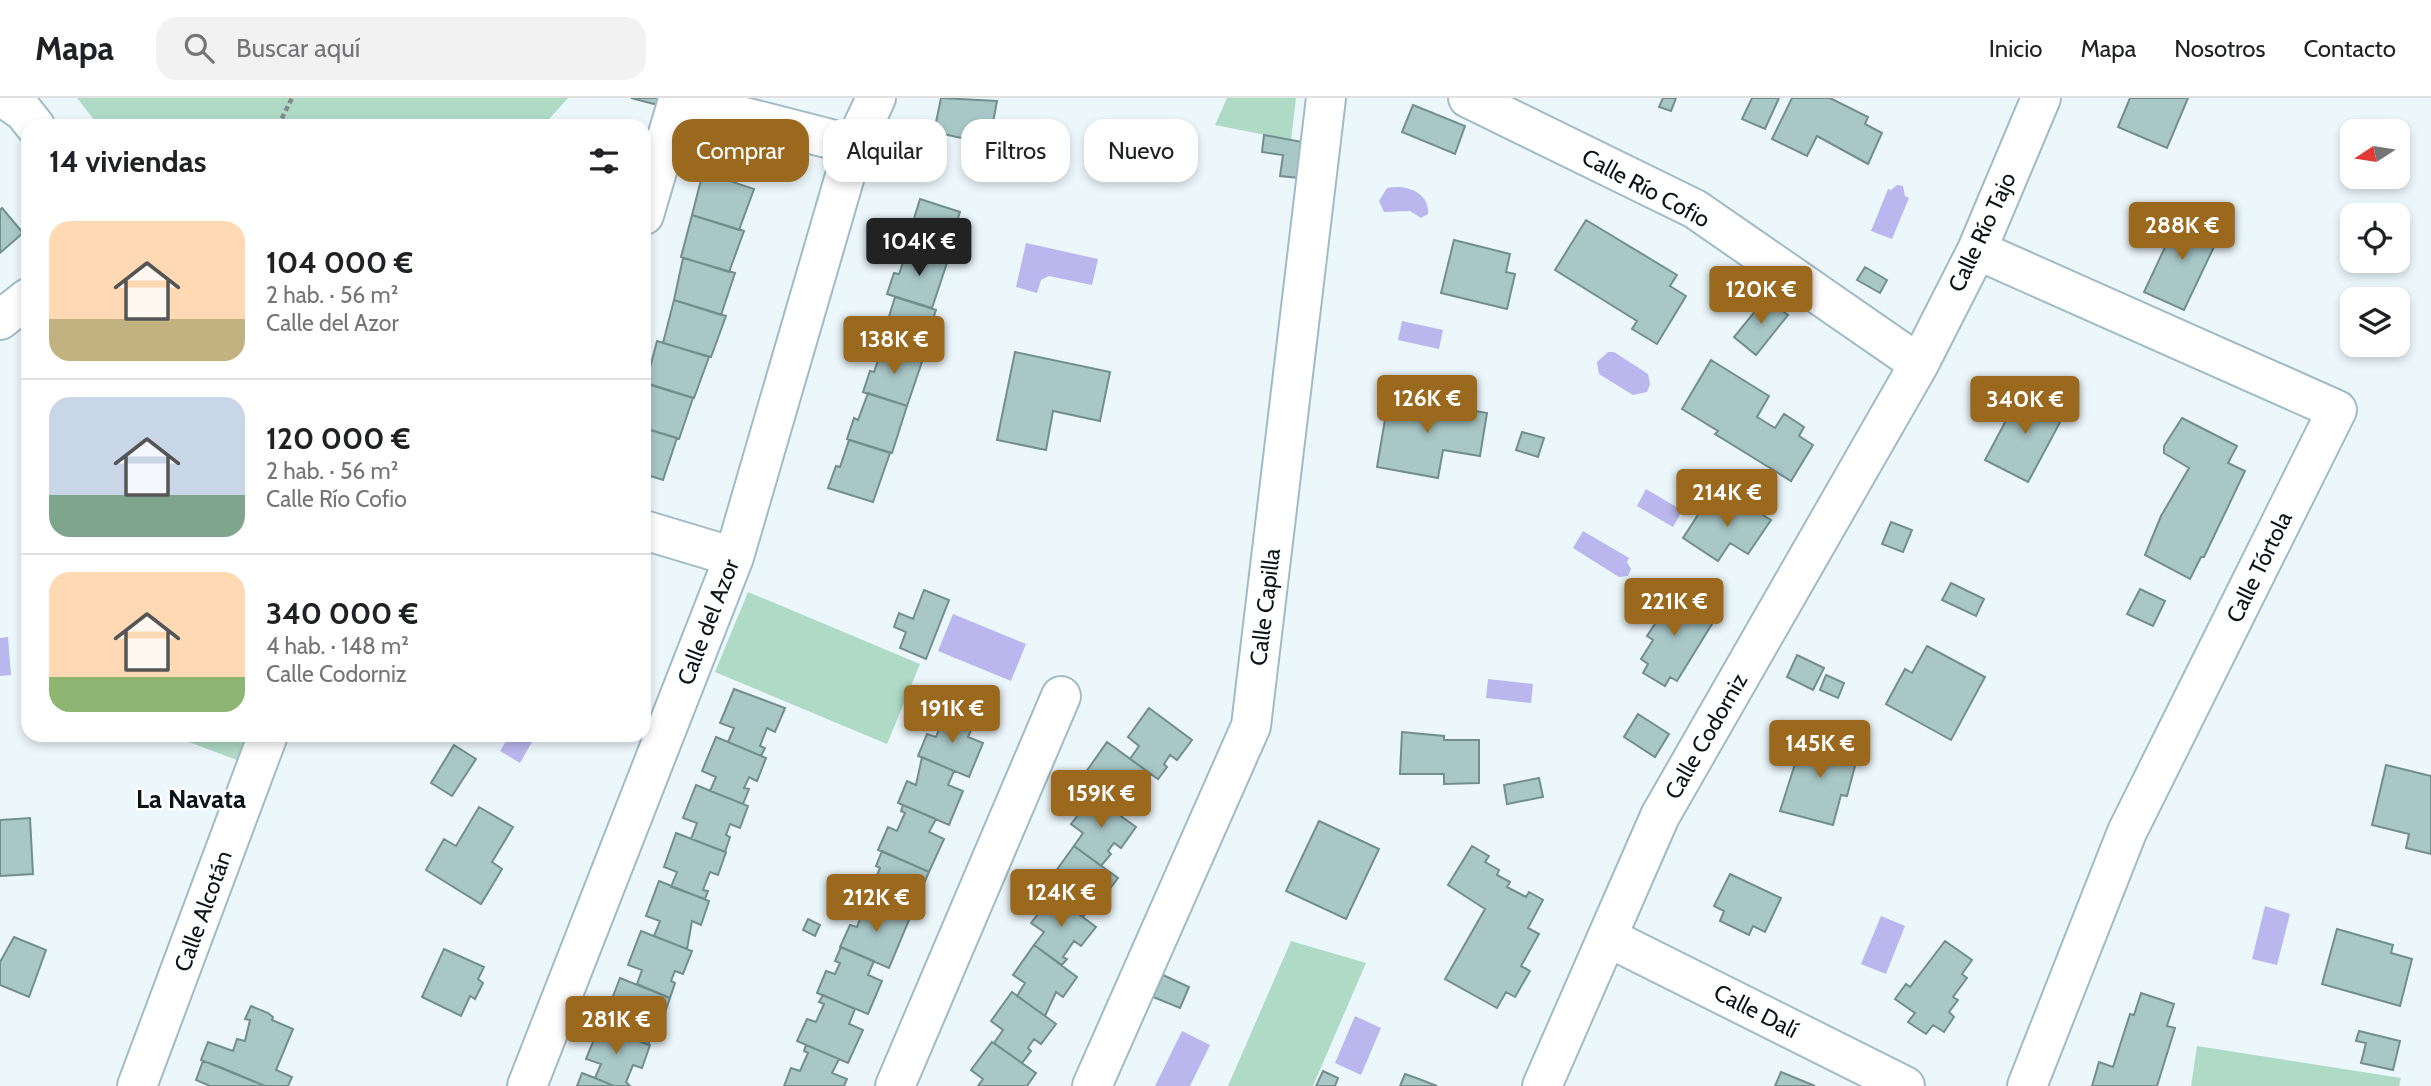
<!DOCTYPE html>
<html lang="es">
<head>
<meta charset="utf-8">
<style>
	body { margin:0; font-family:Cabin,sans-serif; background:#f2f2f2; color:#202124; height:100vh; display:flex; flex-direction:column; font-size:26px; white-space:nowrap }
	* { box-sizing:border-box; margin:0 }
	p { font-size:23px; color:#757577 }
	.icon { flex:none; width:38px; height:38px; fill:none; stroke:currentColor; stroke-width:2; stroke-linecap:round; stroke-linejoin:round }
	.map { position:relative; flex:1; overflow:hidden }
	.sheet { position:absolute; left:21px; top:21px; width:630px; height:623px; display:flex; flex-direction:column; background:#fff; border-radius:21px; box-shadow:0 4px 10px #0003 }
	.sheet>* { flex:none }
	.guide { position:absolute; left:672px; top:21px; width:665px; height:63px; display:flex; gap:14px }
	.needle { width:46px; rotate:258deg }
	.controls { position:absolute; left:2340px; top:21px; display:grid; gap:14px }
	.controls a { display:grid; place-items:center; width:70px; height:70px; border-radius:14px; background:#fff; box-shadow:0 4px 10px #0003; font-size:35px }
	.price { position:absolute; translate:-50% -60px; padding:0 16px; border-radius:7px; background:#9b691d; color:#fff; font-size:23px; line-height:46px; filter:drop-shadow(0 2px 4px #0008) }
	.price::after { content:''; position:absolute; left:50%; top:42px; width:21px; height:16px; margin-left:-10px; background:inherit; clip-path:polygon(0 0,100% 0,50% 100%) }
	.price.selected { background:#222; color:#fff }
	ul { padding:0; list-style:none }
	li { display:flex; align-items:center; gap:21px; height:175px; padding:0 28px }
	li+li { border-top:2px solid #e0e0e0 }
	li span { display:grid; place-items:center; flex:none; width:196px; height:140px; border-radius:21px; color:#555 }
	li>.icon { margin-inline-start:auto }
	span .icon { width:84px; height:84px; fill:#fffc; stroke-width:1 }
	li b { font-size:30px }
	h2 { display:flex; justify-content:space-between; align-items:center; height:84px; padding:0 28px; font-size:30px }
	.pill { padding:0 24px; border-radius:21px; background:#fff; box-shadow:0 4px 10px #0003; font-size:24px; line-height:63px }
	.pill.selected { background:#9b691d; color:#fff }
	header { display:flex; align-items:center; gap:42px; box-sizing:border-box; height:98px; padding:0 35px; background:#fff; border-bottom:2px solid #e0e0e0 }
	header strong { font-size:33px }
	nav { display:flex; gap:38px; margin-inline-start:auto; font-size:24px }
	.search { width:490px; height:63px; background:#f2f2f2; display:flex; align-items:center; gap:18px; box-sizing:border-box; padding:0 24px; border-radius:21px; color:#757577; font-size:26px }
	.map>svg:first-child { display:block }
</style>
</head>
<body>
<header>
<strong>Mapa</strong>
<div class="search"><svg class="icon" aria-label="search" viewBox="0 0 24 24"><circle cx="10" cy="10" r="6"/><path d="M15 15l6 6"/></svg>Buscar aquí</div>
<nav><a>Inicio</a><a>Mapa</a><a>Nosotros</a><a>Contacto</a></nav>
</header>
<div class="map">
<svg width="2431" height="988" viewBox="0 0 2431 988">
	<rect width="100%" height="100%" fill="#ecf7fc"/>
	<path fill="#afdac5" d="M 77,0 L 568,0 L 543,28 L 99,28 Z
		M 1227,0 L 1296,0 L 1291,42 L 1215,27 Z
		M 748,494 L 920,566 L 887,646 L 715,574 Z
		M 188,637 L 246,637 L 237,662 L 186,643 Z
		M 1291,843 L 1366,865 L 1313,988 L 1228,988 Z
		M 2197,948 L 2401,980 L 2399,988 L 2191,988 Z"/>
	<path fill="#bab7ee" d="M 1897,87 L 1903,88 L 1905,98 L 1909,100 L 1892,141 L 1871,133 L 1888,91 L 1891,92 Z
		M 1387,90 C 1405,86 1430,94 1428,116 L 1421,120 L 1410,113 L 1384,114 L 1379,103 Z
		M 1026,145 L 1098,161 L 1092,187 L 1049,178 L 1041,182 L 1037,195 L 1016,189 Z
		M 1402,223 L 1443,232 L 1439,251 L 1398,242 Z
		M 1608,254 L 1614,254 L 1648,276 L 1650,286 L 1647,294 L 1633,297 L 1599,276 L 1597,264 Z
		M 1646,391 L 1678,410 L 1681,405 L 1685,408 L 1673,429 L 1637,408 Z
		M 1583,433 L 1629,460 L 1627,464 L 1631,471 L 1628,478 L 1619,479 L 1573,450 Z
		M 953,516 L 1026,546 L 1011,583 L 938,553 Z
		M 8,539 L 11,577 L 0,578 L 0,540 Z
		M 1488,581 L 1533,586 L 1531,605 L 1486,600 Z
		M 510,637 L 536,637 L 520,665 L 500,653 Z
		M 2265,808 L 2290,816 L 2277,867 L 2252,861 Z
		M 1881,818 L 1905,828 L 1886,876 L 1861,866 Z
		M 1355,918 L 1381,930 L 1361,977 L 1335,965 Z
		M 1182,933 L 1210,947 L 1190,988 L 1155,988 Z"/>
	<path fill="#a9c7c7" stroke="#728f8e" stroke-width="2" d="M 631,0 L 661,0 L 658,7 Z
		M 941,0 L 997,3 L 989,46 L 934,34 Z
		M 1663,0 L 1676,0 L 1671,13 L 1659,9 Z
		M 1752,0 L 1779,0 L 1765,31 L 1742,21 Z
		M 1792,0 L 1830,0 L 1868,19 L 1865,26 L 1882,35 L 1868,66 L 1817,38 L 1807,58 L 1772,41 Z
		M 2130,0 L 2188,0 L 2167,50 L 2118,29 Z
		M 1413,7 L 1465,28 L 1455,56 L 1402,34 Z
		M 1264,37 L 1302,44 L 1299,80 L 1280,78 L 1283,57 L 1262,54 Z
		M 703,74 L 754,91 L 739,132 L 692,117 Z
		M 920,101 L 960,114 L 945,161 L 900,148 L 907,125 L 912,127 Z
		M 2,110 L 23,135 L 0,155 L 0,112 Z
		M 2181,115 L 2221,134 L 2184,212 L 2144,194 Z
		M 692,117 L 744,133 L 729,174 L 681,159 Z
		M 1586,122 L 1677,177 L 1670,188 L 1686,198 L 1657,246 L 1632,231 L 1637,223 L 1555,172 Z
		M 1454,142 L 1510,156 L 1506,174 L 1515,176 L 1507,211 L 1441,195 Z
		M 908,150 L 948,162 L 932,210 L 887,196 L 894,175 L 899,176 Z
		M 683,160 L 735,175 L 721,217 L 674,202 Z
		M 1865,169 L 1887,182 L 1880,195 L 1857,182 Z
		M 895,199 L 936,212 L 920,260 L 875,245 L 882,224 L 887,225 Z
		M 1766,200 L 1788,217 L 1756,257 L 1734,239 Z
		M 674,202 L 726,218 L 711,259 L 663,245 Z
		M 657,243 L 709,259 L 694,300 L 646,285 Z
		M 883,248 L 923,261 L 907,308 L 863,294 L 870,273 L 874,274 Z
		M 1015,254 L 1110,274 L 1100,323 L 1053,313 L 1046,352 L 997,342 Z
		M 1711,262 L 1769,298 L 1757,319 L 1775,330 L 1784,316 L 1804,329 L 1799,338 L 1813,347 L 1791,383 L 1715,336 L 1718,333 L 1682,311 Z
		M 644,285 L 693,300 L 679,341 L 644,330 Z
		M 2022,292 L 2065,315 L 2028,384 L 1985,362 Z
		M 868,295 L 907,308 L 892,355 L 847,341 L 854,320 L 858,322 Z
		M 1389,298 L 1487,315 L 1480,358 L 1443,352 L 1438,380 L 1377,369 Z
		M 2182,320 L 2237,348 L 2228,365 L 2245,373 L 2204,459 L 2201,459 L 2190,481 L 2145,457 L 2161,418 L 2189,370 L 2164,355 L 2164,348 Z
		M 644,330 L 677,340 L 663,382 L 644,376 Z
		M 1522,334 L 1544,340 L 1538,359 L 1516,352 Z
		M 849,342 L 890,355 L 873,404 L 828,390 L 836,368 L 840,369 Z
		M 1735,400 L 1771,422 L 1748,456 L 1730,445 L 1718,463 L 1683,440 L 1705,406 L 1723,418 Z
		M 1891,424 L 1912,432 L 1903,454 L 1882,446 Z
		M 1951,485 L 1984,501 L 1976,518 L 1942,502 Z
		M 1667,491 L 1715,521 L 1677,583 L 1670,579 L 1665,588 L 1643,575 L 1648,566 L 1641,561 L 1653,542 L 1647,538 L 1660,518 L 1653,514 Z
		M 2140,491 L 2165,503 L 2153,528 L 2127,516 Z
		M 924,492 L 949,502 L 926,561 L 900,550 L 906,534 L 894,529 L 899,515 L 913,521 Z
		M 1927,548 L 1985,579 L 1951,642 L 1886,606 L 1905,571 L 1912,575 Z
		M 1797,557 L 1824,570 L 1813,592 L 1787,579 Z
		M 1826,577 L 1844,585 L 1838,600 L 1820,592 Z
		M 734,591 L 785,610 L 775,634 L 767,630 L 760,648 L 765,650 L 761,658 L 728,644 L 734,630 L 720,625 Z
		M 1149,610 L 1192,642 L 1177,662 L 1170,657 L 1164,666 L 1167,669 L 1158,681 L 1130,661 L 1139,648 L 1128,639 Z
		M 941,612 L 974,625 L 968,639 L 983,645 L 969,679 L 918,658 L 927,636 L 936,639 L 943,621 L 939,619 Z
		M 1638,616 L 1669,636 L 1655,659 L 1624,639 Z
		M 1402,634 L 1444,638 L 1444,642 L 1479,642 L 1479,685 L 1444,686 L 1444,676 L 1400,676 Z
		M 716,639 L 766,660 L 757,683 L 749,679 L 744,690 L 749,691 L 743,706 L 710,693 L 716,679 L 702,673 Z
		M 1820,639 L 1860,649 L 1847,698 L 1841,697 L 1833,727 L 1780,713 L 1802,644 L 1818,648 Z
		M 1107,644 L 1151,676 L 1136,697 L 1129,692 L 1118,707 L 1122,710 L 1117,716 L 1089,695 L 1098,682 L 1086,674 Z
		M 454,647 L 476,661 L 452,698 L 431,685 Z
		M 922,659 L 954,673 L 948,687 L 963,693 L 949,727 L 898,705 L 907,683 L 916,687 Z
		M 2386,667 L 2431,678 L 2431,756 L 2406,750 L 2409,736 L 2372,727 Z
		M 1539,680 L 1543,699 L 1507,706 L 1504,687 Z
		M 696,687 L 748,708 L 740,730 L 730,726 L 726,737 L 730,739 L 725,754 L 691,741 L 697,725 L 683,720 Z
		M 1093,698 L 1136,729 L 1121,750 L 1114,745 L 1108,753 L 1111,756 L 1101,768 L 1074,748 L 1083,735 L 1071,726 Z
		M 903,707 L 936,721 L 929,734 L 944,741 L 929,774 L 878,752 L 888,729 L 897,733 L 905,715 L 901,713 Z
		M 479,709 L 513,729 L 492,764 L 502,771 L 481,806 L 426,772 L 444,741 L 456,748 Z
		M 30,720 L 33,776 L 0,778 L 0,722 Z
		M 1319,723 L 1379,751 L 1346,821 L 1286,793 Z
		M 676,735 L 726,754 L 718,777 L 710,774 L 703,792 L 708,793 L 705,801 L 671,789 L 677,774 L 664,769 Z
		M 1074,748 L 1118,780 L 1102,801 L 1095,795 L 1089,804 L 1093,806 L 1083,819 L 1055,799 L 1065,786 L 1053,777 Z
		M 1472,748 L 1489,758 L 1485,764 L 1499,772 L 1497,777 L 1510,784 L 1507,789 L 1526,799 L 1529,794 L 1543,802 L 1528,830 L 1539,836 L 1521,868 L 1530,873 L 1515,899 L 1506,894 L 1497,910 L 1445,881 L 1485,811 L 1448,787 Z
		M 882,753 L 929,774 L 908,821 L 858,800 L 867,778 L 875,782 L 880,770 L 876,768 Z
		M 1730,776 L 1781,800 L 1765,834 L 1753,828 L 1749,837 L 1720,823 L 1724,813 L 1714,808 Z
		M 659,783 L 709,803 L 701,827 L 692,823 L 687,851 L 654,838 L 660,823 L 646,818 Z
		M 1053,797 L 1096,829 L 1081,848 L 1074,843 L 1063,859 L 1067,861 L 1062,867 L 1034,847 L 1044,834 L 1031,825 Z
		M 863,802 L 909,822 L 889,870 L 840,849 L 850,827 L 857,829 L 861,818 L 857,816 Z
		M 808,821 L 820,827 L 815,838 L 803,832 Z
		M 2337,831 L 2393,847 L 2391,855 L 2412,861 L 2400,908 L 2322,886 Z
		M 641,833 L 692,853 L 683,876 L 675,873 L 671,883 L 675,885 L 670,900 L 637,886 L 642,872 L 628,867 Z
		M 14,839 L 46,852 L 29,899 L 0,887 L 0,864 Z
		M 1945,843 L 1972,862 L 1962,876 L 1967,880 L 1953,899 L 1958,902 L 1949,914 L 1954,919 L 1944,934 L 1933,927 L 1926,936 L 1908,924 L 1915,915 L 1895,901 L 1906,886 L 1910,889 Z
		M 1034,847 L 1077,879 L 1063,899 L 1056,894 L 1045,918 L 1017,898 L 1025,885 L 1013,877 Z
		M 841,849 L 874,863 L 868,877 L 882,883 L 868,916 L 817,895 L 826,873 L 835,876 L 840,865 L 835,863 Z
		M 444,851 L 484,869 L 478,881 L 483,885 L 475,901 L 470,898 L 461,918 L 422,899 Z
		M 1163,877 L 1189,889 L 1180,910 L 1153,899 Z
		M 620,880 L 670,900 L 662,922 L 654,919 L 650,930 L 654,931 L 648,947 L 615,933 L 621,919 L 607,914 Z
		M 1012,894 L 1056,926 L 1041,946 L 1034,941 L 1028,950 L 1031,953 L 1022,965 L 994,945 L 1003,932 L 991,923 Z
		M 2141,895 L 2174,906 L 2167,928 L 2175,930 L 2157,988 L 2092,988 L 2099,964 L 2113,969 L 2130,916 L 2134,917 Z
		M 823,897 L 855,911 L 849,926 L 863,932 L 848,965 L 797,943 L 807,921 L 816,924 L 824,906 L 819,904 Z
		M 251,908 L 268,915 L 273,919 L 272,922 L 293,931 L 276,972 L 292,979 L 288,988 L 265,988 L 201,962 L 208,944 L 233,953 L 237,941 L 245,943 L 250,922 L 245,921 Z
		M 600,927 L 650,947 L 642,970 L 633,967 L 626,984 L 630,988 L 614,988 L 595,980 L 601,966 L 586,961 Z
		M 2359,933 L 2400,943 L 2393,972 L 2361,965 L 2366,945 L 2356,943 Z
		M 992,944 L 1036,975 L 1027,988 L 978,988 L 983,981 L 971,972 Z
		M 806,947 L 839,961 L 832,975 L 847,981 L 844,988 L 784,988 L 791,970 L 800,973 L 808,955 L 804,953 Z
		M 203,963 L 220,969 L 265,988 L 210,988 L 196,982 Z
		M 1323,973 L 1338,980 L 1335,988 L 1316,988 Z
		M 1781,974 L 1815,988 L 1775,988 Z
		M 582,975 L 595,980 L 614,988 L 577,988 Z
		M 1405,976 L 1419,981 L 1437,988 L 1400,988 Z"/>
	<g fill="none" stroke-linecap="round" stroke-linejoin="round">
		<defs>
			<path id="minor" d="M 4,0 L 24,14 L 35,28
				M 1468,0 L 1695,111 L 1919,266
				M 644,117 L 678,2 L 854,47
				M 1977,152 L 2337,312 L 2127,734 L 2027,988
				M 0,222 L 28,200
				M 644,432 L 734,459
				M 1607,839 L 1905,988
				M 137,988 L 268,637
				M 527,988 L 734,459 L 854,47 L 876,0
				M 895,988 L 1061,598
				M 1092,988 L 1251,628 L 1326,0
				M 1542,988 L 1660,718 L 1919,266 L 1977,152 L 2041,0"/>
		</defs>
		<use href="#minor" stroke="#a1bbc6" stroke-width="42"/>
		<path stroke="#808a8e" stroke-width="4.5" stroke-dasharray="5 3.5" stroke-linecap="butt" d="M 278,28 L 292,0"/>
		<use href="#minor" stroke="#fff" stroke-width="38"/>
	</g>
	<g text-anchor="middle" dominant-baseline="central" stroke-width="5" stroke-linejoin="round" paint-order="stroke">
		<g font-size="23" fill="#0b1418" stroke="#fff">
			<text transform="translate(1646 90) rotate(28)">Calle Río Cofio</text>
			<text transform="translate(1982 134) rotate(-65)">Calle Río Tajo</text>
			<text transform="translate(2259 469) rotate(-64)">Calle Tórtola</text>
			<text transform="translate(1265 509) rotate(-83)">Calle Capilla</text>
			<text transform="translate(708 524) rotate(-69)">Calle del Azor</text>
			<text transform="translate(1706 638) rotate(-60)">Calle Codorniz</text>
			<text transform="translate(203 813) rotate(-70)">Calle Alcotán</text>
			<text transform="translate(1756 913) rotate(27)">Calle Dalí</text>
		</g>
		<g font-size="26" font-weight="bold" fill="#0b1418" stroke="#fff">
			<text x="191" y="701">La Navata</text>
		</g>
	</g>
</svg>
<div class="controls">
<a><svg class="needle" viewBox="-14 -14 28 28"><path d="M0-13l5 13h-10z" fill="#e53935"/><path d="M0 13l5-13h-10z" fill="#757577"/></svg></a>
<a><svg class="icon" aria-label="locate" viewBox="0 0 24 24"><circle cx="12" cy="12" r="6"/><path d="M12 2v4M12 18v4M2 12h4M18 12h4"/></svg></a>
<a><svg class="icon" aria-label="layers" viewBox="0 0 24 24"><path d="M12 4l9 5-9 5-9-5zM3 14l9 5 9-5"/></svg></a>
</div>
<b class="price" style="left:2182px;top:164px">288K €</b>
<b class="price selected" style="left:919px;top:180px">104K €</b>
<b class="price" style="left:1761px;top:228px">120K €</b>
<b class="price" style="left:894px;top:278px">138K €</b>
<b class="price" style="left:1427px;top:337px">126K €</b>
<b class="price" style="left:2025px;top:338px">340K €</b>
<b class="price" style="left:1727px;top:431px">214K €</b>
<b class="price" style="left:1674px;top:540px">221K €</b>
<b class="price" style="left:952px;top:647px">191K €</b>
<b class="price" style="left:1820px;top:682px">145K €</b>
<b class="price" style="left:1101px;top:732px">159K €</b>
<b class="price" style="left:1061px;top:831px">124K €</b>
<b class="price" style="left:876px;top:836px">212K €</b>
<b class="price" style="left:616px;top:958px">281K €</b>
<div class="guide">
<a class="pill selected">Comprar</a>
<a class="pill">Alquilar</a>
<a class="pill">Filtros</a>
<a class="pill">Nuevo</a>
</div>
<section class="sheet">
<h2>14 viviendas<svg class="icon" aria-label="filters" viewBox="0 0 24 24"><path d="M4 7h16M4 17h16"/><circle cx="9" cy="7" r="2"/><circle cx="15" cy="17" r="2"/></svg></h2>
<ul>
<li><span style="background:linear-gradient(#ffd9b3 70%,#c2b280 0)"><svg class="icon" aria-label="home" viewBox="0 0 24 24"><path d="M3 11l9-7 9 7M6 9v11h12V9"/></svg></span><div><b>104 000 €</b><p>2 hab. · 56 m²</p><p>Calle del Azor</p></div></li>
<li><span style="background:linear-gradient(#c9d6e8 70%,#7fa58c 0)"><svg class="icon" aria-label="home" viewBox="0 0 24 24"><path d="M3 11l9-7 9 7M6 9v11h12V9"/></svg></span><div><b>120 000 €</b><p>2 hab. · 56 m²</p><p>Calle Río Cofio</p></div></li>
<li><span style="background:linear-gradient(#ffd9b3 75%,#8fb573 0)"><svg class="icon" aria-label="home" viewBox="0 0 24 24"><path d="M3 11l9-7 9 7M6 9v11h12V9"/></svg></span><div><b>340 000 €</b><p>4 hab. · 148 m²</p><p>Calle Codorniz</p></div></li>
</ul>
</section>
</div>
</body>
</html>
